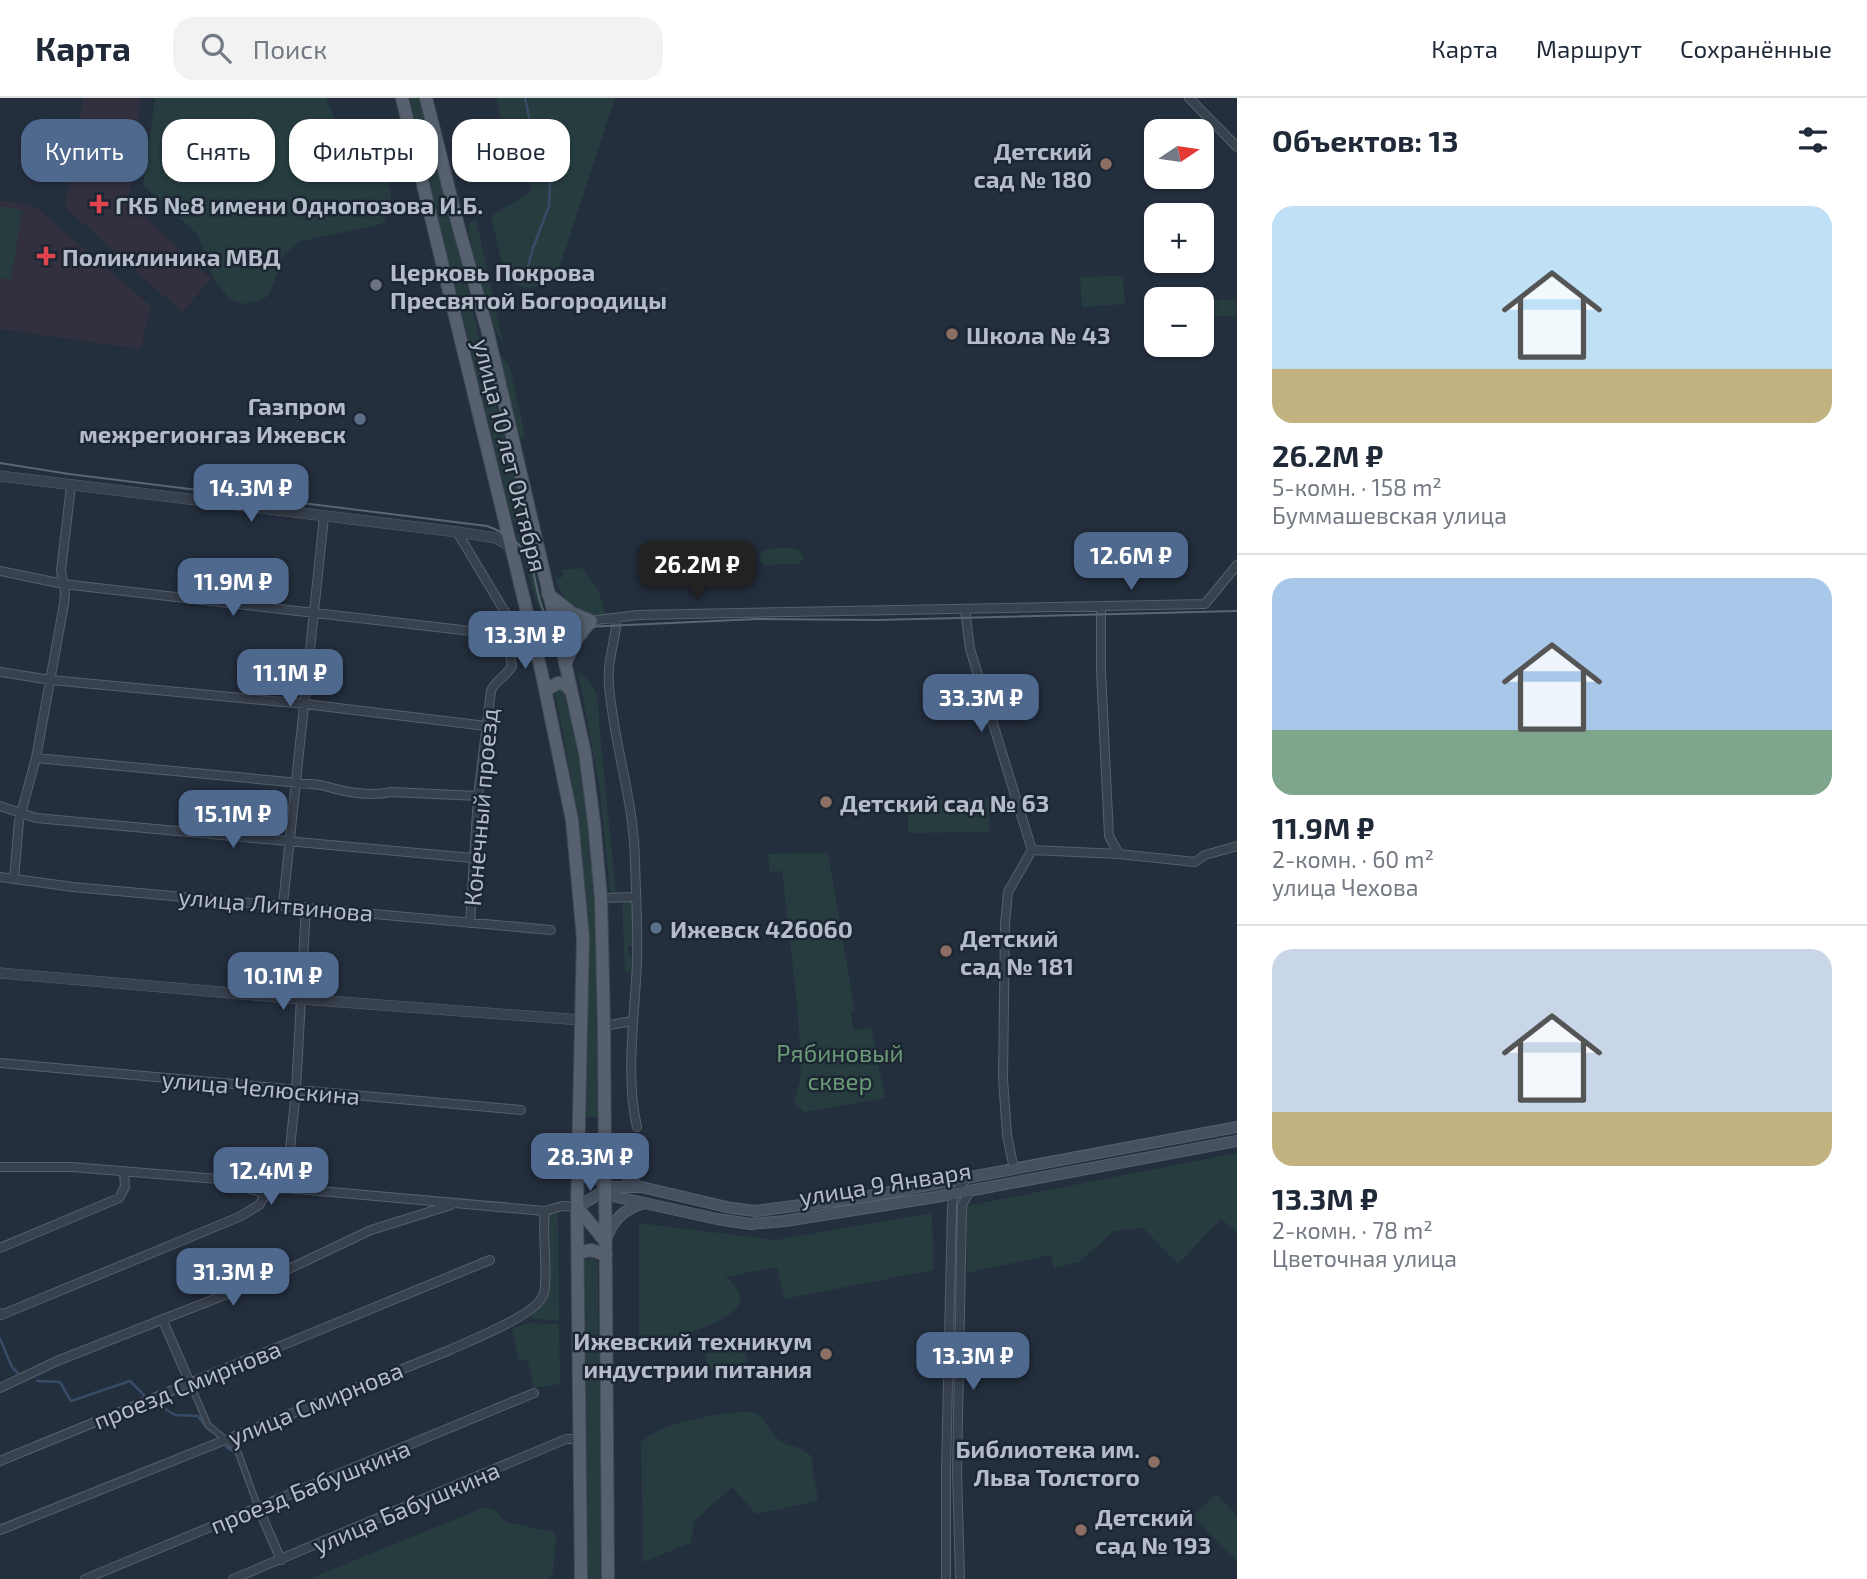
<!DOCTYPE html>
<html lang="ru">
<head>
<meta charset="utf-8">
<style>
	body { margin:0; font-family:"Exo 2",sans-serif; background:#f2f2f3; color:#1f2937; height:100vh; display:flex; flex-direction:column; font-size:26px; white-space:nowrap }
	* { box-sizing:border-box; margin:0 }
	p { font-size:23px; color:#747a83 }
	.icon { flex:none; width:38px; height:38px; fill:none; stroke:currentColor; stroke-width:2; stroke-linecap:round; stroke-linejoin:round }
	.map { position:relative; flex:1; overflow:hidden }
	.panel { display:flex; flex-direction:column; background:#fff; width:630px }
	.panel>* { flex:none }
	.hud { position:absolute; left:21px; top:21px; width:665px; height:63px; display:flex; gap:14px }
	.needle { width:46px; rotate:77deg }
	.buttons { position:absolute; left:1144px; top:21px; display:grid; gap:14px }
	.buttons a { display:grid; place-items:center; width:70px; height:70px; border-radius:14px; background:#fff; box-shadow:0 2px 5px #0004; font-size:35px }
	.price { position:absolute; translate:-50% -60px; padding:0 16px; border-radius:14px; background:#4f688e; color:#fff; font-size:23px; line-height:46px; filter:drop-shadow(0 2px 4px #0008) }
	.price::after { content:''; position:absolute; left:50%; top:42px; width:21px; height:16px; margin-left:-10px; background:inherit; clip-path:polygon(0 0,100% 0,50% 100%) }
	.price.on { background:#222; color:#fff }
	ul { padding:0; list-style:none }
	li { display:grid; align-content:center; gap:14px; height:371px; padding:0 35px }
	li+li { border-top:2px solid #e0e1e3 }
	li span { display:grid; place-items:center; height:217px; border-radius:21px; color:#555 }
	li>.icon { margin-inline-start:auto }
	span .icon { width:126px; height:126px; fill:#fffc; stroke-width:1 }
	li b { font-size:30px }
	h2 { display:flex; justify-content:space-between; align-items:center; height:84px; padding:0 35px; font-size:30px }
	.chip { padding:0 24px; border-radius:21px; background:#fff; box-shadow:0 2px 5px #0004; font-size:24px; line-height:63px }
	.chip.on { background:#4f688e; color:#fff }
	header { display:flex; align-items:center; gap:42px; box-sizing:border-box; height:98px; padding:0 35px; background:#fff; border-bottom:2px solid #e0e1e3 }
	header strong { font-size:33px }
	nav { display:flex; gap:38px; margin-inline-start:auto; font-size:24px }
	.search { width:490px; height:63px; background:#f2f2f3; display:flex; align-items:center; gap:18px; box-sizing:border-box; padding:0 24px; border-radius:21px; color:#747a83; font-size:26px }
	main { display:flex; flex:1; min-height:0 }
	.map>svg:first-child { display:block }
</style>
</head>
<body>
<header>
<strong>Карта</strong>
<div class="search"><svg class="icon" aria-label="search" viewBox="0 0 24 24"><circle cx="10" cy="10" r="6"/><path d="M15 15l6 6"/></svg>Поиск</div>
<nav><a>Карта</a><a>Маршрут</a><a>Сохранённые</a></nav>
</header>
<main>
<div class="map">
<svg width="1237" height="1481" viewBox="0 0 1237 1481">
	<rect width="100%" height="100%" fill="#242f3e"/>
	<path fill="#32303f" d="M 83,0 L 141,0 L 128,103 L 211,181 L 182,214 L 65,109 Z
		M 0,103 L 33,107 L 151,208 L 141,251 L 0,231 Z"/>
	<path fill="#263c3f" d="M 155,0 L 326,0 C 332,14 338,32 347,44 C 354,53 366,55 375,62 C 391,76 397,110 382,126 L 298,144 L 282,159 L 271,193 L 265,200 L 254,204 L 243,206 L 230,201 L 215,184 L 198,137 L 143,87 Z
		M 409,0 L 420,0 L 526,427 L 513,424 Z
		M 496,0 L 615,0 L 556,180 C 542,190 518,196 507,177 C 500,166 495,132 491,118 L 531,94 L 524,67 L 512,66 Z
		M 0,108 L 22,112 L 11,182 L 0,180 Z
		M 476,121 L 503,244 L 504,249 L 487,214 L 469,136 C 468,127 468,124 476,121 Z
		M 1123,178 L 1125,206 L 1082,209 L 1080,179 Z
		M 1236,201 L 1237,218 L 1202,219 L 1202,203 Z
		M 497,252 L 510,270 L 525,337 L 519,343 Z
		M 516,436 L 529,441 L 544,511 L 543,513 L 538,509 Z
		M 775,450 L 794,450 L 800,453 L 804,461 L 798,466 L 764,467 L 760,463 L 761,454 Z
		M 582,470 L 598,491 L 606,517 C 582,519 561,505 556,481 L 563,479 L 561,472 Z
		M 578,573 C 599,589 599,601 599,626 L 616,795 L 610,793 L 599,686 Z
		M 563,590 L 580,657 L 592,739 L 599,873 L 598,1019 L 586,1019 C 587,970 589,922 588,874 C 587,779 574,684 554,591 Z
		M 989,700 L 990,734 L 908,735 L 907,702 Z
		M 828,755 L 855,913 L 851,914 L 854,932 L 871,930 L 885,1000 L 804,1014 L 794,1005 L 801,978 L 798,914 L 782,773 L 770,774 L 768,756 Z
		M 622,802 L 632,802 L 632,848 L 628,848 L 628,856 L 632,857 L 631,875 L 625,874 Z
		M 1237,1055 L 1237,1135 L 1221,1121 L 1178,1166 L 1143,1130 L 1114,1133 L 1079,1164 L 1054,1170 L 1051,1157 L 967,1175 L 966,1108 Z
		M 558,1113 L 559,1223 L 530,1220 L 545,1200 L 546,1119 L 549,1116 Z
		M 932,1115 L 934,1172 L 784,1201 L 777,1169 L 725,1179 C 733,1184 739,1191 741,1202 C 731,1228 669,1240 644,1250 L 639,1247 L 639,1125 L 776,1142 Z
		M 592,1160 L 598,1165 L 601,1481 L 587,1481 L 585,1164 Z
		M 530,1225 L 559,1226 L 560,1286 L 534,1290 L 528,1263 L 519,1262 L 512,1231 Z
		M 743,1244 L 747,1264 L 708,1273 L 705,1256 Z
		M 752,1314 C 767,1319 768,1334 780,1343 C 790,1350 801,1347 811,1358 L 818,1403 L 756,1416 L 732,1389 L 695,1422 L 691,1445 L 643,1464 L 641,1344 C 663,1323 722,1314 752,1314 Z
		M 1216,1396 L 1237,1418 L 1237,1464 L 1193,1418 Z
		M 485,1409 L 496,1413 L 506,1424 L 553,1434 L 556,1438 L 553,1474 L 550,1481 L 309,1481 Z"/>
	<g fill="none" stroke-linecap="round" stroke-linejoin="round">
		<path stroke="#394c67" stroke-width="2.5" d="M 524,183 L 533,150 L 549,108 L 551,67 L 532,33 L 525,0
			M 0,1241 L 12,1269 L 20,1277
			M 37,1283 L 60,1284 L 71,1303 L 130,1283 L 146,1299
			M 152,1303 L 175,1317 L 198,1318 L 206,1329 L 219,1339
			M 226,1349 L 295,1319
			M 226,1349 L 237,1356"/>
		<defs>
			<path id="pedestrian" d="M 190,1285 L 208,1327 L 237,1351 L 258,1409"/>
			<path id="minor" d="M 1189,0 L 1237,49
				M 457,434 L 517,534
				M 0,473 L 63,486 L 471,533 L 517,534 L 531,531
				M 1101,510 L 1101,573 L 1109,738 L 1119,756
				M 965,512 L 970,551 L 1032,752
				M 617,520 C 615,546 607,561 609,588 C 614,647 634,703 635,763 C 636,796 638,831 637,864 C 635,915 625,979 637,1029
				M 555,527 L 638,517 L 1205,506 L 1237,467
				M 0,574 L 51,582 L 305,606 L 486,628
				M 36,660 L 321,687 C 345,694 368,699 392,694 L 478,698
				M 0,708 L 36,720 L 472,760
				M 0,779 L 73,789 L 551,832
				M 14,781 L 19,723 L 36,660 L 64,506 L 65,494 L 61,473 L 71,388
				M 601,800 L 635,799
				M 283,806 L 324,419
				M 470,825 L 478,698 L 491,593 C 495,582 506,579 512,568 L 508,546 L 517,534
				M 604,928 L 632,923
				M 0,965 L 521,1012
				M 0,1069 L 72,1069 L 218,1081 L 266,1096 L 276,1091 L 286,1090 L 545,1113 L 562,1108 L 577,1109
				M 1014,1071 L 1007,1037 L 1003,981 L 1005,826 L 1008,794 L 1032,752 L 1119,756 L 1195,764 L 1205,757 L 1237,748
				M 286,1090 L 296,992 L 306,809
				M 0,1150 L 119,1100 L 125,1089 L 124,1074
				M 0,1215 L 1,1217 L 239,1119 L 259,1107 L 266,1096
				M 163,1223 L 190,1285
				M 0,1290 L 57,1263 L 278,1176 L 371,1132 L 451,1107
				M 0,1363 L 490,1162
				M 258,1409 L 281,1462
				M 0,1432 L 450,1252 C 471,1242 530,1219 541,1201 C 544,1197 545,1189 545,1185 C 547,1160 542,1137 545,1113
				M 85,1481 L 534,1295
				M 233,1481 L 566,1341 L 580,1341
				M 946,1481 L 946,1373 L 952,1108 L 954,1096 L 967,1080
				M 960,1481 L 957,1373 L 962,1107 L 970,1093"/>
			<path id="tertiary" d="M 0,378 L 457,434 L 496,440 L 511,449
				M 0,875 L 301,901 L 581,922"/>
			<path id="secondary" d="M 580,1042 L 602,1085 L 617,1099 L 717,1121 L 750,1126 L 785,1123 L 936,1099 L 1237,1043
				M 607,1043 L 621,1072 L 637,1088 L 731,1110 L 755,1113 L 864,1099 L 1237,1029
				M 577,1109 L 611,1089 L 639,1089
				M 607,1139 C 613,1122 624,1111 642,1106"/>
			<path id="primary" d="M 402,0 L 541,572 L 572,722 L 583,840 L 577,1109 L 581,1481
				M 426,0 L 458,127 L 487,231 L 567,573 L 585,655 L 594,724 L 601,800 L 604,928 L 608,1481
				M 548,496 L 572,515 L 591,523 L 576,542 L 565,566
				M 546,592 L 558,585 L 565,586 L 571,593
				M 577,1109 L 605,1143
				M 578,1155 L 591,1152 L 606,1157"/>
		</defs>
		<use href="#pedestrian" stroke="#565f6c" stroke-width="7"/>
		<use href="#minor" stroke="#565f6c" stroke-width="10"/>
		<use href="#tertiary" stroke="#565f6c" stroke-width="11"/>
		<use href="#secondary" stroke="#565f6c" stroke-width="12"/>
		<use href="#primary" stroke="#414a57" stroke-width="14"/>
		<use href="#pedestrian" stroke="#38414e" stroke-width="5"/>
		<use href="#minor" stroke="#38414e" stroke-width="8"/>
		<use href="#tertiary" stroke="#38414e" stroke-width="10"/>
		<use href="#secondary" stroke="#465061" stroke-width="10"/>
		<use href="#primary" stroke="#56606e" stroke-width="12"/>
		<path stroke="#5a6575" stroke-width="2" d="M 0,365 L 69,376 L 487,428 C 503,434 519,443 527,457 C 540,479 533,522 563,530 L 757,521 L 877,522 L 1237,513"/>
	</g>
	<g fill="#8d6e63" stroke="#1d2633" stroke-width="2.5">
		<circle cx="1106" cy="66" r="7"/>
		<circle cx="952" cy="236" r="7"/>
		<circle cx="826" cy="704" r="7"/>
		<circle cx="946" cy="853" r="7"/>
		<circle cx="826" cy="1256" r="7"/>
		<circle cx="1154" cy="1364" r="7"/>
		<circle cx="1081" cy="1432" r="7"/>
	</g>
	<g fill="#e0444e" stroke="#1d2633" stroke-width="2.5">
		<path d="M95.5 95.5h7v7h7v7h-7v7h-7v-7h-7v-7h7z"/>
		<path d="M42.5 147.5h7v7h7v7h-7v7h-7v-7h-7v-7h7z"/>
	</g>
	<circle fill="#6b7280" stroke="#1d2633" stroke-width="2.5" cx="376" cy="187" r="7"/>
	<g fill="#5c6f8a" stroke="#1d2633" stroke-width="2.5">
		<circle cx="360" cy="321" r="7"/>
		<circle cx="656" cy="830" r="7"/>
	</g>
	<g text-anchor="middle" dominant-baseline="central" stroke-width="5" stroke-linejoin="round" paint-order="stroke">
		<g font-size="24" font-weight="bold" fill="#b4bcc9" stroke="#1d2633" text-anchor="start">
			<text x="1092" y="52" text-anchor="end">Детский<tspan x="1092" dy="28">сад № 180</tspan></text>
			<text x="115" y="106">ГКБ №8 имени Однопозова И.Б.</text>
			<text x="62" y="158">Поликлиника МВД</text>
			<text x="390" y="173">Церковь Покрова<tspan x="390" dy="28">Пресвятой Богородицы</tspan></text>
			<text x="966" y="236">Школа № 43</text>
			<text x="346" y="307" text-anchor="end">Газпром<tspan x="346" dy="28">межрегионгаз Ижевск</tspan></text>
			<text x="840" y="704">Детский сад № 63</text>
			<text x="670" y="830">Ижевск 426060</text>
			<text x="960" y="839">Детский<tspan x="960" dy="28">сад № 181</tspan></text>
			<text x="812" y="1242" text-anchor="end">Ижевский техникум<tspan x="812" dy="28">индустрии питания</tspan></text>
			<text x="1140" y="1350" text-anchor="end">Библиотека им.<tspan x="1140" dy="28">Льва Толстого</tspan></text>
			<text x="1095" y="1418">Детский<tspan x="1095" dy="28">сад № 193</tspan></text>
		</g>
		<g font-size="24" fill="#b4bcc9" stroke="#1d2633">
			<text transform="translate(511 357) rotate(76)">улица 10 лет Октября</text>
			<text transform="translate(480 709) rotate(-85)">Конечный проезд</text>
			<text transform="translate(276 806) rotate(5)">улица Литвинова</text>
			<text transform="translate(261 989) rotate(5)">улица Челюскина</text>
			<text transform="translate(885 1085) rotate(-9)">улица 9 Января</text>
			<text transform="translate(187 1286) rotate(-22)">проезд Смирнова</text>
			<text transform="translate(315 1305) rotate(-22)">улица Смирнова</text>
			<text transform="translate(310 1388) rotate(-22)">проезд Бабушкина</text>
			<text transform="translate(406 1409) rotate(-23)">улица Бабушкина</text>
		</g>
		<g font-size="24" fill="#6b9a76" stroke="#1d2633">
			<text x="840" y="954">Рябиновый<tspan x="840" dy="28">сквер</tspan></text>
		</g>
	</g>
</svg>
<div class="buttons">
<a><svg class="needle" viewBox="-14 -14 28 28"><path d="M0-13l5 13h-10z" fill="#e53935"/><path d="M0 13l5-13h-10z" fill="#747a83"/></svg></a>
<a>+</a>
<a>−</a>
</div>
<b class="price" style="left:251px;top:426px">14.3M ₽</b>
<b class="price" style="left:1131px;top:494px">12.6M ₽</b>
<b class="price on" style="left:697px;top:503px">26.2M ₽</b>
<b class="price" style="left:233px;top:520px">11.9M ₽</b>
<b class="price" style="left:525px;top:573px">13.3M ₽</b>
<b class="price" style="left:290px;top:611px">11.1M ₽</b>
<b class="price" style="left:981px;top:636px">33.3M ₽</b>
<b class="price" style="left:233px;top:752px">15.1M ₽</b>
<b class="price" style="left:283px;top:914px">10.1M ₽</b>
<b class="price" style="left:590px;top:1095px">28.3M ₽</b>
<b class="price" style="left:271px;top:1109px">12.4M ₽</b>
<b class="price" style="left:233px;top:1210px">31.3M ₽</b>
<b class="price" style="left:973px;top:1294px">13.3M ₽</b>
<div class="hud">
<a class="chip on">Купить</a>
<a class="chip">Снять</a>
<a class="chip">Фильтры</a>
<a class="chip">Новое</a>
</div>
</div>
<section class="panel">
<h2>Объектов: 13<svg class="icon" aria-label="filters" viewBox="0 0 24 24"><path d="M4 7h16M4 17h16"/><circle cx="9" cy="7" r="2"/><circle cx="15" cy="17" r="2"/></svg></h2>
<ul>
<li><span style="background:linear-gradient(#bfe0f5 75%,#c2b280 0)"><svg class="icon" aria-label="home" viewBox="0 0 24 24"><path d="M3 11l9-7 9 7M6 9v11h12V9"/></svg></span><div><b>26.2M ₽</b><p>5-комн. · 158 m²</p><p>Буммашевская улица</p></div></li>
<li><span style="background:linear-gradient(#a9c7e8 70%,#7fa58c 0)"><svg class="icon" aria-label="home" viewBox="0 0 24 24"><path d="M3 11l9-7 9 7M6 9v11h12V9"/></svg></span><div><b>11.9M ₽</b><p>2-комн. · 60 m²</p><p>улица Чехова</p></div></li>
<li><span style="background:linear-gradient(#c9d6e8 75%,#c2b280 0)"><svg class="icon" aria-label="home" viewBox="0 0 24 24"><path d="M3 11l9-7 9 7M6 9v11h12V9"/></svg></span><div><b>13.3M ₽</b><p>2-комн. · 78 m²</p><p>Цветочная улица</p></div></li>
</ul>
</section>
</main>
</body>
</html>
